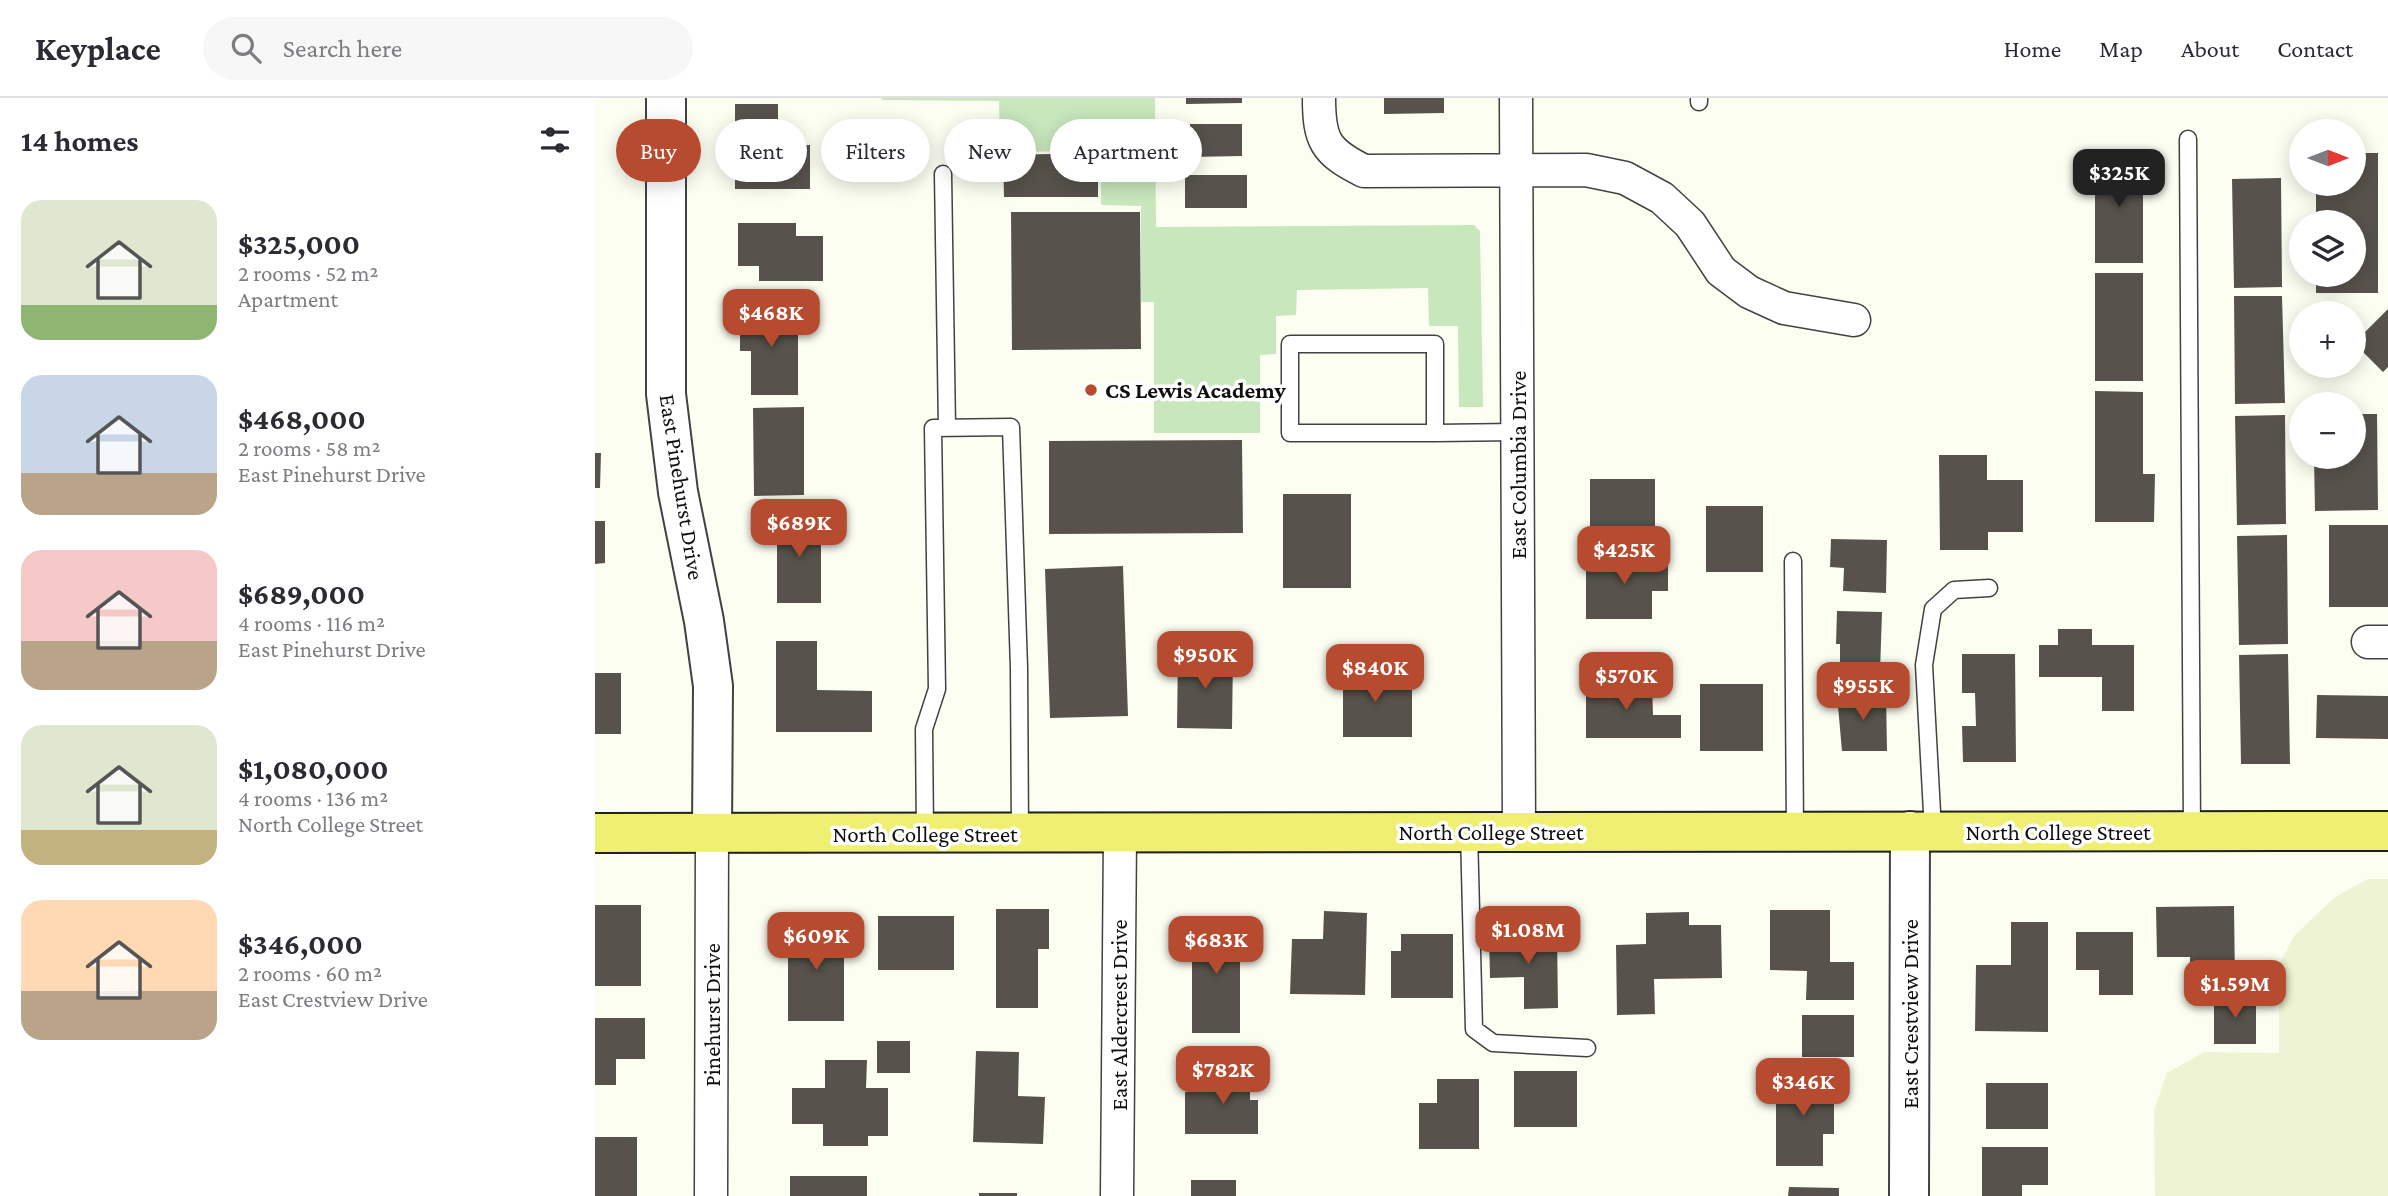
<!DOCTYPE html>
<html lang="en">
<head>
<meta charset="utf-8">
<style>
	body { margin:0; font-family:"Crimson Pro",serif; background:#f7f7f7; color:#2b2b33; height:100vh; display:flex; flex-direction:column; font-size:26px; white-space:nowrap }
	* { box-sizing:border-box; margin:0 }
	p { font-size:23px; color:#7c7c81 }
	.icon { flex:none; width:38px; height:38px; fill:none; stroke:currentColor; stroke-width:2; stroke-linecap:round; stroke-linejoin:round }
	.map { position:relative; flex:1; overflow:hidden }
	.panel { display:flex; flex-direction:column; background:#fff; width:595px }
	.panel>* { flex:none }
	.banner { position:absolute; left:21px; top:21px; width:665px; height:63px; display:flex; gap:14px }
	.needle { width:46px; rotate:90deg }
	.fabs { position:absolute; left:1694px; top:21px; display:grid; gap:14px }
	.fabs a { display:grid; place-items:center; width:77px; height:77px; border-radius:50%; background:#fff; box-shadow:0 4px 18px #0003; font-size:35px }
	.price { position:absolute; translate:-50% -60px; padding:0 16px; border-radius:14px; background:#b74b2f; color:#fff; font-size:23px; line-height:46px; filter:drop-shadow(0 2px 4px #0008) }
	.price::after { content:''; position:absolute; left:50%; top:42px; width:21px; height:16px; margin-left:-10px; background:inherit; clip-path:polygon(0 0,100% 0,50% 100%) }
	.price.current { background:#222; color:#fff }
	ul { padding:0; list-style:none }
	li { display:flex; align-items:center; gap:21px; height:175px; padding:0 21px }
	li span { display:grid; place-items:center; flex:none; width:196px; height:140px; border-radius:21px; color:#555 }
	li>.icon { margin-inline-start:auto }
	span .icon { width:84px; height:84px; fill:#fffc; stroke-width:1 }
	li b { font-size:30px }
	h2 { display:flex; justify-content:space-between; align-items:center; height:84px; padding:0 21px; font-size:30px }
	.pill { padding:0 24px; border-radius:32px; background:#fff; box-shadow:0 4px 18px #0003; font-size:24px; line-height:63px }
	.pill.current { background:#b74b2f; color:#fff }
	header { display:flex; align-items:center; gap:42px; box-sizing:border-box; height:98px; padding:0 35px; background:#fff; border-bottom:2px solid #e1e1e2 }
	header strong { font-size:33px }
	nav { display:flex; gap:38px; margin-inline-start:auto; font-size:24px }
	.search { width:490px; height:63px; background:#f7f7f7; display:flex; align-items:center; gap:18px; box-sizing:border-box; padding:0 24px; border-radius:38px; color:#7c7c81; font-size:26px }
	main { display:flex; flex:1; min-height:0 }
	.map>svg:first-child { display:block }
</style>
</head>
<body>
<header>
<strong>Keyplace</strong>
<div class="search"><svg class="icon" aria-label="search" viewBox="0 0 24 24"><circle cx="10" cy="10" r="6"/><path d="M15 15l6 6"/></svg>Search here</div>
<nav><a>Home</a><a>Map</a><a>About</a><a>Contact</a></nav>
</header>
<main>
<section class="panel">
<h2>14 homes<svg class="icon" aria-label="filters" viewBox="0 0 24 24"><path d="M4 7h16M4 17h16"/><circle cx="9" cy="7" r="2"/><circle cx="15" cy="17" r="2"/></svg></h2>
<ul>
<li><span style="background:linear-gradient(#dfe7d0 75%,#8fb573 0)"><svg class="icon" aria-label="home" viewBox="0 0 24 24"><path d="M3 11l9-7 9 7M6 9v11h12V9"/></svg></span><div><b>$325,000</b><p>2 rooms · 52 m²</p><p>Apartment</p></div></li>
<li><span style="background:linear-gradient(#c9d6e8 70%,#b9a48a 0)"><svg class="icon" aria-label="home" viewBox="0 0 24 24"><path d="M3 11l9-7 9 7M6 9v11h12V9"/></svg></span><div><b>$468,000</b><p>2 rooms · 58 m²</p><p>East Pinehurst Drive</p></div></li>
<li><span style="background:linear-gradient(#f6c9c9 65%,#b9a48a 0)"><svg class="icon" aria-label="home" viewBox="0 0 24 24"><path d="M3 11l9-7 9 7M6 9v11h12V9"/></svg></span><div><b>$689,000</b><p>4 rooms · 116 m²</p><p>East Pinehurst Drive</p></div></li>
<li><span style="background:linear-gradient(#dfe7d0 75%,#c2b280 0)"><svg class="icon" aria-label="home" viewBox="0 0 24 24"><path d="M3 11l9-7 9 7M6 9v11h12V9"/></svg></span><div><b>$1,080,000</b><p>4 rooms · 136 m²</p><p>North College Street</p></div></li>
<li><span style="background:linear-gradient(#ffd9b3 65%,#b9a48a 0)"><svg class="icon" aria-label="home" viewBox="0 0 24 24"><path d="M3 11l9-7 9 7M6 9v11h12V9"/></svg></span><div><b>$346,000</b><p>2 rooms · 60 m²</p><p>East Crestview Drive</p></div></li>
</ul>
</section>
<div class="map">
<svg width="1793" height="1098" viewBox="0 0 1793 1098">
	<rect width="100%" height="100%" fill="#fdfef2"/>
	<path fill="#eef3d3" d="M 1773,781 L 1793,781 L 1793,1098 L 1560,1098 L 1559,1013 L 1572,975 L 1609,954 L 1684,955 L 1684,866 L 1700,837 L 1740,799 Z"/>
	<path fill="#c8e7bd" d="M 287,0 L 560,0 L 561,129 L 879,127 L 885,133 L 888,309 L 864,309 L 863,228 L 834,228 L 833,190 L 702,192 L 701,217 L 681,218 L 681,256 L 665,257 L 665,335 L 559,335 L 559,204 L 546,204 L 546,108 L 506,107 L 506,53 L 405,54 L 404,3 L 287,2 Z"/>
	<path fill="#57534c" d="M 591,0 L 647,0 L 647,5 L 591,6 Z
		M 789,0 L 849,0 L 849,15 L 789,16 Z
		M 140,6 L 183,6 L 183,47 L 215,47 L 215,91 L 140,91 Z
		M 595,26 L 647,26 L 647,58 L 595,59 Z
		M 503,55 L 503,99 L 409,99 L 408,57 Z
		M 1759,55 L 1783,55 L 1783,195 L 1721,195 L 1721,177 L 1759,177 L 1759,124 L 1721,124 L 1721,86 L 1759,86 Z
		M 1500,57 L 1548,57 L 1548,165 L 1500,165 Z
		M 590,77 L 652,77 L 652,110 L 590,110 Z
		M 1686,80 L 1687,189 L 1639,190 L 1637,81 Z
		M 416,114 L 545,114 L 546,251 L 417,252 Z
		M 143,125 L 201,125 L 201,138 L 228,138 L 228,183 L 164,183 L 164,168 L 143,168 Z
		M 1500,175 L 1548,175 L 1548,283 L 1500,283 Z
		M 1639,198 L 1687,198 L 1690,305 L 1640,306 Z
		M 145,209 L 203,209 L 203,297 L 156,297 L 156,253 L 145,253 Z
		M 1793,211 L 1793,269 L 1788,274 L 1759,245 Z
		M 1500,293 L 1548,294 L 1548,376 L 1560,376 L 1559,424 L 1500,424 Z
		M 209,309 L 209,397 L 159,398 L 158,310 Z
		M 1759,316 L 1782,316 L 1783,412 L 1720,413 L 1719,359 L 1759,359 Z
		M 1690,317 L 1691,426 L 1642,427 L 1640,318 Z
		M 647,342 L 648,435 L 454,436 L 454,343 Z
		M 0,355 L 6,355 L 5,390 L 0,390 Z
		M 1344,357 L 1392,357 L 1392,382 L 1428,382 L 1428,434 L 1393,434 L 1393,452 L 1345,452 Z
		M 995,381 L 1060,381 L 1060,437 L 995,437 Z
		M 688,396 L 756,396 L 756,490 L 688,490 Z
		M 1111,408 L 1168,408 L 1168,474 L 1111,474 Z
		M 182,417 L 226,417 L 226,505 L 182,505 Z
		M 0,423 L 10,423 L 10,465 L 0,466 Z
		M 1734,427 L 1793,427 L 1793,509 L 1734,509 Z
		M 1692,437 L 1693,546 L 1644,547 L 1642,438 Z
		M 1236,441 L 1292,442 L 1291,495 L 1248,493 L 1249,470 L 1235,469 Z
		M 991,459 L 1073,459 L 1073,493 L 1057,493 L 1057,521 L 991,521 Z
		M 528,468 L 533,618 L 455,620 L 450,471 Z
		M 1242,513 L 1287,514 L 1285,574 L 1245,573 L 1245,546 L 1241,546 Z
		M 1463,531 L 1497,531 L 1497,547 L 1539,547 L 1539,613 L 1507,613 L 1507,579 L 1444,579 L 1444,547 L 1463,547 Z
		M 181,543 L 222,543 L 222,592 L 277,593 L 277,634 L 181,634 Z
		M 583,555 L 638,556 L 637,631 L 582,630 Z
		M 1367,556 L 1420,556 L 1421,664 L 1368,664 L 1367,628 L 1381,628 L 1380,595 L 1367,595 Z
		M 1693,556 L 1695,666 L 1646,666 L 1644,557 Z
		M 748,568 L 795,568 L 795,592 L 817,592 L 817,639 L 748,639 Z
		M 0,575 L 26,575 L 26,636 L 0,636 Z
		M 1057,583 L 1058,617 L 1086,617 L 1086,640 L 991,640 L 991,584 Z
		M 1105,586 L 1168,586 L 1168,653 L 1105,653 Z
		M 1291,596 L 1292,653 L 1247,653 L 1242,597 Z
		M 1722,597 L 1793,598 L 1793,641 L 1721,640 Z
		M 0,807 L 46,807 L 46,888 L 0,888 Z
		M 1639,808 L 1640,884 L 1595,885 L 1595,859 L 1562,859 L 1561,809 Z
		M 401,811 L 454,811 L 454,851 L 443,851 L 443,910 L 401,910 Z
		M 1175,812 L 1235,812 L 1235,864 L 1259,864 L 1259,902 L 1211,902 L 1212,873 L 1175,872 Z
		M 729,813 L 772,815 L 770,897 L 695,896 L 697,841 L 728,841 Z
		M 1094,814 L 1094,827 L 1126,827 L 1127,880 L 1059,881 L 1060,916 L 1022,917 L 1021,847 L 1051,846 L 1051,815 Z
		M 283,818 L 359,818 L 359,872 L 283,872 Z
		M 597,820 L 645,820 L 645,935 L 597,935 Z
		M 193,824 L 249,824 L 249,923 L 193,923 Z
		M 1416,824 L 1453,824 L 1453,934 L 1380,933 L 1381,867 L 1416,867 Z
		M 1481,834 L 1538,834 L 1538,897 L 1504,897 L 1504,872 L 1481,872 Z
		M 806,836 L 858,836 L 858,900 L 796,900 L 796,853 L 806,853 Z
		M 962,837 L 963,910 L 929,911 L 929,879 L 895,880 L 894,838 Z
		M 1619,898 L 1661,898 L 1661,946 L 1619,946 Z
		M 1207,917 L 1259,917 L 1259,959 L 1207,959 Z
		M 0,920 L 50,920 L 50,961 L 21,961 L 21,987 L 0,987 Z
		M 282,943 L 315,943 L 315,975 L 282,975 Z
		M 381,953 L 424,954 L 423,998 L 450,999 L 448,1046 L 378,1044 Z
		M 230,962 L 272,962 L 271,990 L 293,990 L 293,1038 L 273,1038 L 273,1048 L 228,1048 L 228,1026 L 197,1026 L 197,990 L 230,990 Z
		M 618,972 L 655,972 L 655,1002 L 663,1002 L 663,1036 L 590,1036 L 590,994 L 618,994 Z
		M 919,973 L 982,973 L 982,1029 L 919,1029 Z
		M 1181,977 L 1239,977 L 1239,1036 L 1228,1036 L 1228,1068 L 1181,1068 Z
		M 842,981 L 884,981 L 884,1051 L 824,1051 L 824,1005 L 842,1005 Z
		M 1391,985 L 1453,985 L 1453,1031 L 1391,1031 Z
		M 0,1039 L 42,1039 L 42,1098 L 0,1098 Z
		M 1387,1049 L 1453,1049 L 1453,1087 L 1427,1087 L 1427,1098 L 1387,1098 Z
		M 195,1078 L 272,1078 L 272,1098 L 195,1098 Z
		M 596,1082 L 641,1082 L 641,1098 L 596,1098 Z
		M 1194,1089 L 1244,1090 L 1244,1098 L 1193,1098 Z
		M 384,1095 L 422,1095 L 422,1098 L 384,1098 Z"/>
	<g fill="none" stroke-linecap="round" stroke-linejoin="round">
		<defs>
			<path id="service" d="M 1104,0 L 1104,4
				M 1593,41 L 1597,734
				M 348,76 L 352,330
				M 695,246 L 840,246 L 840,335 L 695,335 Z
				M 840,335 L 922,334
				M 1198,463 L 1200,734
				M 1338,733 L 1329,567 L 1338,511 L 1359,492 L 1394,490
				M 874,734 L 879,931 L 898,945 L 992,950
				M 330,736 L 329,631 L 342,591 L 338,330 L 416,329 L 424,570 L 425,736"/>
			<path id="minor" d="M 724,0 C 724,42 730,54 769,73 L 991,72 L 1030,80 L 1067,100 L 1095,126 L 1126,173 L 1154,194 L 1189,210 L 1259,222
				M 921,0 L 924,734
				M 1773,544 L 1793,544
				M 116,1098 L 117,735
				M 522,1098 L 525,736"/>
			<path id="tertiary" d="M 71,0 L 71,296 L 83,394 L 109,523 L 118,588 L 117,735
				M 1314,1098 L 1315,733"/>
			<path id="primary" d="M 0,735 L 1793,733"/>
		</defs>
		<use href="#service" stroke="#424242" stroke-width="19"/>
		<use href="#minor" stroke="#424242" stroke-width="35"/>
		<use href="#tertiary" stroke="#424242" stroke-width="42"/>
		<use href="#primary" stroke="#202020" stroke-width="42"/>
		<use href="#service" stroke="#fff" stroke-width="16"/>
		<use href="#minor" stroke="#fff" stroke-width="32"/>
		<use href="#tertiary" stroke="#fff" stroke-width="38"/>
		<use href="#primary" stroke="#efef71" stroke-width="38"/>
	</g>
	<circle fill="#b74b2f" stroke="#fff" stroke-width="2.5" cx="496" cy="292" r="7"/>
	<g text-anchor="middle" dominant-baseline="central" stroke-width="7" stroke-linejoin="round" paint-order="stroke">
		<g font-size="23" font-weight="bold" fill="#0f0f0f" stroke="#fff" text-anchor="start">
			<text x="510" y="292">CS Lewis Academy</text>
		</g>
		<g font-size="23" fill="#0f0f0f" stroke="#fff">
			<text transform="translate(923 367) rotate(-90)">East Columbia Drive</text>
			<text transform="translate(87 389) rotate(81)">East Pinehurst Drive</text>
			<text x="896" y="734">North College Street</text>
			<text x="1463" y="734">North College Street</text>
			<text x="330" y="736">North College Street</text>
			<text transform="translate(1315 916) rotate(-90)">East Crestview Drive</text>
			<text transform="translate(117 917) rotate(-90)">Pinehurst Drive</text>
			<text transform="translate(524 917) rotate(-90)">East Aldercrest Drive</text>
		</g>
	</g>
</svg>
<div class="fabs">
<a><svg class="needle" viewBox="-14 -14 28 28"><path d="M0-13l5 13h-10z" fill="#e53935"/><path d="M0 13l5-13h-10z" fill="#7c7c81"/></svg></a>
<a><svg class="icon" aria-label="layers" viewBox="0 0 24 24"><path d="M12 4l9 5-9 5-9-5zM3 14l9 5 9-5"/></svg></a>
<a>+</a>
<a>−</a>
</div>
<b class="price current" style="left:1524px;top:111px">$325K</b>
<b class="price" style="left:176px;top:251px">$468K</b>
<b class="price" style="left:204px;top:461px">$689K</b>
<b class="price" style="left:1029px;top:488px">$425K</b>
<b class="price" style="left:610px;top:593px">$950K</b>
<b class="price" style="left:780px;top:606px">$840K</b>
<b class="price" style="left:1031px;top:614px">$570K</b>
<b class="price" style="left:1268px;top:624px">$955K</b>
<b class="price" style="left:933px;top:868px">$1.08M</b>
<b class="price" style="left:221px;top:874px">$609K</b>
<b class="price" style="left:621px;top:878px">$683K</b>
<b class="price" style="left:1640px;top:922px">$1.59M</b>
<b class="price" style="left:628px;top:1008px">$782K</b>
<b class="price" style="left:1208px;top:1020px">$346K</b>
<div class="banner">
<a class="pill current">Buy</a>
<a class="pill">Rent</a>
<a class="pill">Filters</a>
<a class="pill">New</a>
<a class="pill">Apartment</a>
</div>
</div>
</main>
</body>
</html>
